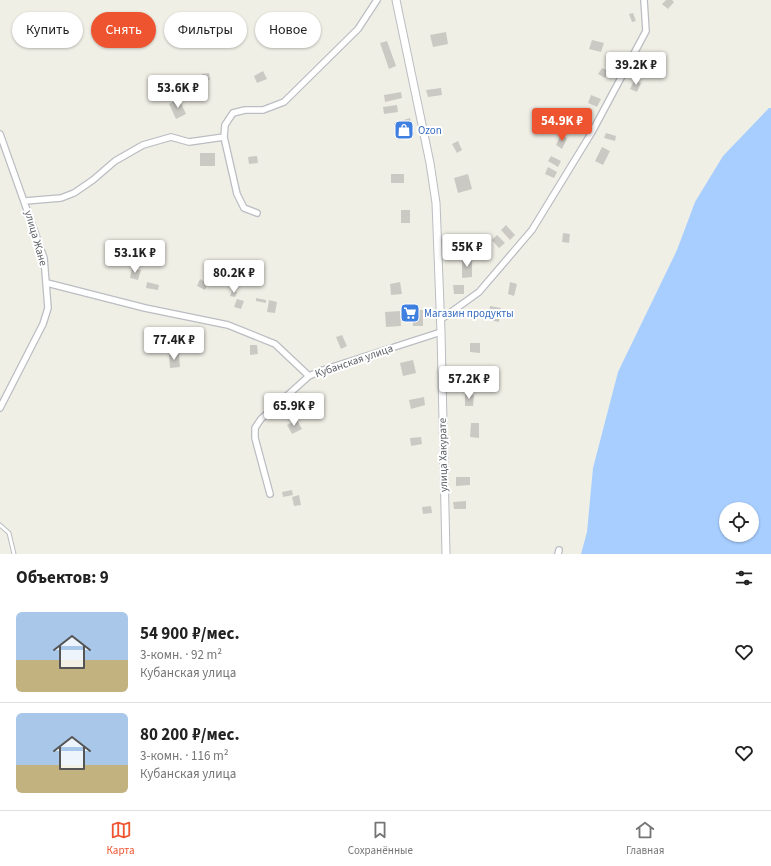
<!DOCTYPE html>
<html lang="ru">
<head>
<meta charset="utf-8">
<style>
	body { margin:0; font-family:"Source Sans 3",sans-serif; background:#f2f2f2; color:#222; height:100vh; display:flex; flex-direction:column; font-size:15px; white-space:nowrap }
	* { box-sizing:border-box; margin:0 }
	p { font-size:13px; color:#767676 }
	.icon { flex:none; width:22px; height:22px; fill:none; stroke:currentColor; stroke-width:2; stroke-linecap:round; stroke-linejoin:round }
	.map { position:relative; height:554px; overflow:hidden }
	.sheet { display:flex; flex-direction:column; background:#fff; flex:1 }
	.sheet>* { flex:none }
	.banner { position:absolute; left:12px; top:12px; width:400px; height:36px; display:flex; gap:8px }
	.fabs { position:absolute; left:719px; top:502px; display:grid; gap:8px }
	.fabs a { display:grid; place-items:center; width:40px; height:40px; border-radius:50%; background:#fff; box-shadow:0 1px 3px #0004; font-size:20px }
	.price { position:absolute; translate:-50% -34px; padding:0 9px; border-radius:4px; background:#fff; color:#222; font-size:13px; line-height:26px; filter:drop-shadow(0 1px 2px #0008) }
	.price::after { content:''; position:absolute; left:50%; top:24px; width:12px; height:9px; margin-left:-6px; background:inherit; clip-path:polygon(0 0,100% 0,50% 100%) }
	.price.current { background:#ee542f; color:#fff }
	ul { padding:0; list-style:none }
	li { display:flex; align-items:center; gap:12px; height:100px; padding:0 16px }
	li+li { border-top:1px solid #e0e0e0 }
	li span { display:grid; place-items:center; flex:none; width:112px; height:80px; border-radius:6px; color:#555 }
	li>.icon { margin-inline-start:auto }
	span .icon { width:48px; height:48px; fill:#fffc; stroke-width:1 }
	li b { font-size:17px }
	h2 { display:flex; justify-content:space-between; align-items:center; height:48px; padding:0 16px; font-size:17px }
	.chip { padding:0 14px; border-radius:18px; background:#fff; box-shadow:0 1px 3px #0004; font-size:14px; line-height:36px }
	.chip.current { background:#ee542f; color:#fff }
	.tab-bar { display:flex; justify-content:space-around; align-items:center; height:56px; border-top:1px solid #e0e0e0; background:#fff; font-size:11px; color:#767676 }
	.tab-bar a { display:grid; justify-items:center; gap:2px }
	.tab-bar .current { color:#ee542f }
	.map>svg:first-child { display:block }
</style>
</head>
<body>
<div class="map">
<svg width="771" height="554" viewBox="0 0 771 554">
	<rect width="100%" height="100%" fill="#f0efe6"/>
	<path fill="#a7ceff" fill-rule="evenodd" d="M 769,108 L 771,108 L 771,554 L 581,554 L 587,532 L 593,468 L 618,372 L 677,250 L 695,202 L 723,156 ZM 726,509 L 752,509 L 752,535 L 726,535 Z"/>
	<path fill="#cbc9c3" d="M 666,0 L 672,0 L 674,2 L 668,9 L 662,4 Z
		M 633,13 L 636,21 L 632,22 L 629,14 Z
		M 446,32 L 448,44 L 433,47 L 430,35 Z
		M 592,40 L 604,43 L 601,52 L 589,49 Z
		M 387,41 L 396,66 L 389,69 L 380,43 Z
		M 652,55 L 657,57 L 654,66 L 649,65 Z
		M 602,68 L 609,71 L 605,78 L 598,74 Z
		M 263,71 L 267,79 L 257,83 L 254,76 Z
		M 209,73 L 210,80 L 203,81 L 202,74 Z
		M 634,81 L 641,83 L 637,92 L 630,89 Z
		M 441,88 L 442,95 L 428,97 L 426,90 Z
		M 401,92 L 402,98 L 385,102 L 384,95 Z
		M 591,95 L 601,99 L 597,107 L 588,103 Z
		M 179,99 L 186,114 L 176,119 L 169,104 Z
		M 397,105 L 398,112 L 384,114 L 383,107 Z
		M 580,113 L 591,117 L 588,125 L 577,121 Z
		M 410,118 L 414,135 L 399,140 L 394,123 Z
		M 606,133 L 616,136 L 615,141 L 604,138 Z
		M 561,135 L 567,138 L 562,149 L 556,145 Z
		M 458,141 L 462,150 L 457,153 L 452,144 Z
		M 602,147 L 610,151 L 603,165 L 595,161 Z
		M 200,153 L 215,153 L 215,166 L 200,166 Z
		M 257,156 L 258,163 L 249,164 L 248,157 Z
		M 551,156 L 561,161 L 558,167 L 548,161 Z
		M 548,167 L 557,172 L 554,178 L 545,174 Z
		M 391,174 L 404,174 L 404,183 L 391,183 Z
		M 468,174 L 472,189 L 458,193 L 454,178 Z
		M 401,210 L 410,210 L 410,223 L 401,223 Z
		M 506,225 L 515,235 L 510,240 L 501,230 Z
		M 563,233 L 570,234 L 569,243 L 562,242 Z
		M 497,235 L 505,243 L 499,248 L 492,240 Z
		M 462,259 L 472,259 L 472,277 L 462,278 Z
		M 132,268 L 141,270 L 138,280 L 130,278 Z
		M 200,279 L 208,284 L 205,290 L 197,286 Z
		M 147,282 L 159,285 L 158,290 L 146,288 Z
		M 400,282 L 402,294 L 391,295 L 390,284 Z
		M 510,282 L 517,284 L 514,296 L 508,294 Z
		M 453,285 L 464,285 L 464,294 L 454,294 Z
		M 232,291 L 237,292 L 235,297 L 230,296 Z
		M 256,298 L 266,300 L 266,303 L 256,301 Z
		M 237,299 L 244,301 L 241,309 L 234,307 Z
		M 269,300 L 277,302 L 275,313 L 267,312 Z
		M 490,306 L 501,308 L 499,322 L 488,320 Z
		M 412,310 L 423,310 L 423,326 L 413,326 Z
		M 400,311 L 401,326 L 386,327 L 385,312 Z
		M 342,335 L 347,346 L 341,349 L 336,337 Z
		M 470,343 L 480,343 L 480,353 L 470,352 Z
		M 250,345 L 257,345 L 258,354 L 250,355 Z
		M 179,354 L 180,367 L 170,368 L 169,355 Z
		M 413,360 L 416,373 L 403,376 L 400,363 Z
		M 465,394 L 474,395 L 473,406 L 465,406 Z
		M 424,397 L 425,405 L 411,409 L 409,400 Z
		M 297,420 L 302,429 L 292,434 L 287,425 Z
		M 471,423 L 479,423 L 479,438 L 470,437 Z
		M 421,437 L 422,444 L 411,446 L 410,438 Z
		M 456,477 L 470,477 L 470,485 L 456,486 Z
		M 292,490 L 293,495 L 283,497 L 282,492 Z
		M 299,495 L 301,505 L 294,506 L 292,497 Z
		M 466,501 L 466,509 L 454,509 L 453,502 Z
		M 431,506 L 432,513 L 423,514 L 422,507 Z"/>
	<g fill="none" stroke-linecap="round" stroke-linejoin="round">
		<defs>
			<path id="service" d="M 0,525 L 9,533 L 14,554"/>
			<path id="minor" d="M 0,134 L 44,258 L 48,308 L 43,324 L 0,408
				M 25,201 L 61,198 L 74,193 L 93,180 L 115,161 L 143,145 L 171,137 L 189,142 L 224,137
				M 257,213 L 244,208 L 237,194 L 224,137 L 225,125 L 233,113 L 245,110 L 263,110 L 284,102 L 358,29 L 377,0
				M 47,283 L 145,308 L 228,325 L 275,344 L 309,376 L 323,370 L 441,332
				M 440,320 L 479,292 L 532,230 L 592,132 L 646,31 L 644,0
				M 270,494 L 255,438 L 255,428 L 261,419 L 309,376
				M 558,554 L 559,550"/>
			<path id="tertiary" d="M 396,0 L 430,163 L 436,203 L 441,332 L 446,554"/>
		</defs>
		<use href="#service" stroke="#babdc2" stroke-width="5"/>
		<use href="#minor" stroke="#babdc2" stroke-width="8"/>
		<use href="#tertiary" stroke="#babdc2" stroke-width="9"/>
		<use href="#service" stroke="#fff" stroke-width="3"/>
		<use href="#minor" stroke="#fff" stroke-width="5.5"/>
		<use href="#tertiary" stroke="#fff" stroke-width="7"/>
	</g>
	<defs>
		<symbol id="shop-square" viewBox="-11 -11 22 22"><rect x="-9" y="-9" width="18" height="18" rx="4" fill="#3f7fe0" stroke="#fff"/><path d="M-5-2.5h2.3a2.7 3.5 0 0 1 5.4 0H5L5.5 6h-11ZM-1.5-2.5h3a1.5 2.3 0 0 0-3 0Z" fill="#fff"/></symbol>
		<symbol id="supermarket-square" viewBox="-11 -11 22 22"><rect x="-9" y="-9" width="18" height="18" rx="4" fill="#3f7fe0" stroke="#fff"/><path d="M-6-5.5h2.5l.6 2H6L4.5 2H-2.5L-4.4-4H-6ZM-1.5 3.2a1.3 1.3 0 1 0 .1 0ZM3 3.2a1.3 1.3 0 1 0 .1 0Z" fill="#fff"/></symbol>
	</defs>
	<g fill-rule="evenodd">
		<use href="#shop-square" x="393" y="119" width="22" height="22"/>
		<use href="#supermarket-square" x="399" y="302" width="22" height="22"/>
	</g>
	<g text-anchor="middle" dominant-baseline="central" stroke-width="4" stroke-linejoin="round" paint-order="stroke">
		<g font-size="11" fill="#366cbe" stroke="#fff" text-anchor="start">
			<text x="418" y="130">Ozon</text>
			<text x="424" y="313">Магазин продукты</text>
		</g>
		<g font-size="11" fill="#5d6167" stroke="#fff">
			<text transform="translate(36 238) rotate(74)">улица Жане</text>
			<text transform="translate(354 361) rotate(-19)">Кубанская улица</text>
			<text transform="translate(443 455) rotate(-91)">улица Хакурате</text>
		</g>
	</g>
</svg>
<div class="fabs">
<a><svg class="icon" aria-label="locate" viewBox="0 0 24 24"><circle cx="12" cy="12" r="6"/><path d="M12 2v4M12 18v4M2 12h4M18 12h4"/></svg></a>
</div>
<b class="price" style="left:636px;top:86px">39.2K ₽</b>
<b class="price" style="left:178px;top:109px">53.6K ₽</b>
<b class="price current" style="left:562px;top:142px">54.9K ₽</b>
<b class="price" style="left:467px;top:268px">55K ₽</b>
<b class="price" style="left:135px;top:274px">53.1K ₽</b>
<b class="price" style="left:234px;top:294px">80.2K ₽</b>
<b class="price" style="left:174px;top:361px">77.4K ₽</b>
<b class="price" style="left:469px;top:400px">57.2K ₽</b>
<b class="price" style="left:294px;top:427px">65.9K ₽</b>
<div class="banner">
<a class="chip">Купить</a>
<a class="chip current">Снять</a>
<a class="chip">Фильтры</a>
<a class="chip">Новое</a>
</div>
</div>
<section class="sheet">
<h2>Объектов: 9<svg class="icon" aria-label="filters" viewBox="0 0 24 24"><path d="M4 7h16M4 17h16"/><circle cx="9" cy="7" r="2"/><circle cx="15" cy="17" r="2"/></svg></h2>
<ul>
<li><span style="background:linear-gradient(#a9c7e8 60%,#c2b280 0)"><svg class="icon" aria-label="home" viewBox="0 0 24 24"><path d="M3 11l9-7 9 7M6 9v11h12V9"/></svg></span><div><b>54 900 ₽/мес.</b><p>3-комн. · 92 m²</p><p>Кубанская улица</p></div><svg class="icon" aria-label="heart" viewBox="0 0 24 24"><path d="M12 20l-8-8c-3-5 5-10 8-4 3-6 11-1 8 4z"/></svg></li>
<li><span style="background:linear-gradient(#a9c7e8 65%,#c2b280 0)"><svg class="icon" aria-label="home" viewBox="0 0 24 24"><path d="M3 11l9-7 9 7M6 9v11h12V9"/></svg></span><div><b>80 200 ₽/мес.</b><p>3-комн. · 116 m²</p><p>Кубанская улица</p></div><svg class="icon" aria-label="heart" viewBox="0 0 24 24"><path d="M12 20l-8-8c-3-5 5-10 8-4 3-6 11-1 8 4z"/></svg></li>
</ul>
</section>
<nav class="tab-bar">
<a class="current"><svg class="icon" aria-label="map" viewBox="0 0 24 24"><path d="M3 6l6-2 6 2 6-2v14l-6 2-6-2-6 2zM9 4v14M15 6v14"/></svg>Карта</a>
<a><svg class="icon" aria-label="saved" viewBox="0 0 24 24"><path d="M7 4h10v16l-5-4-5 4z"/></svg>Сохранённые</a>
<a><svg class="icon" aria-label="home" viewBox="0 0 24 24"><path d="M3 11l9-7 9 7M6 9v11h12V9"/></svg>Главная</a>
</nav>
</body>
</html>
